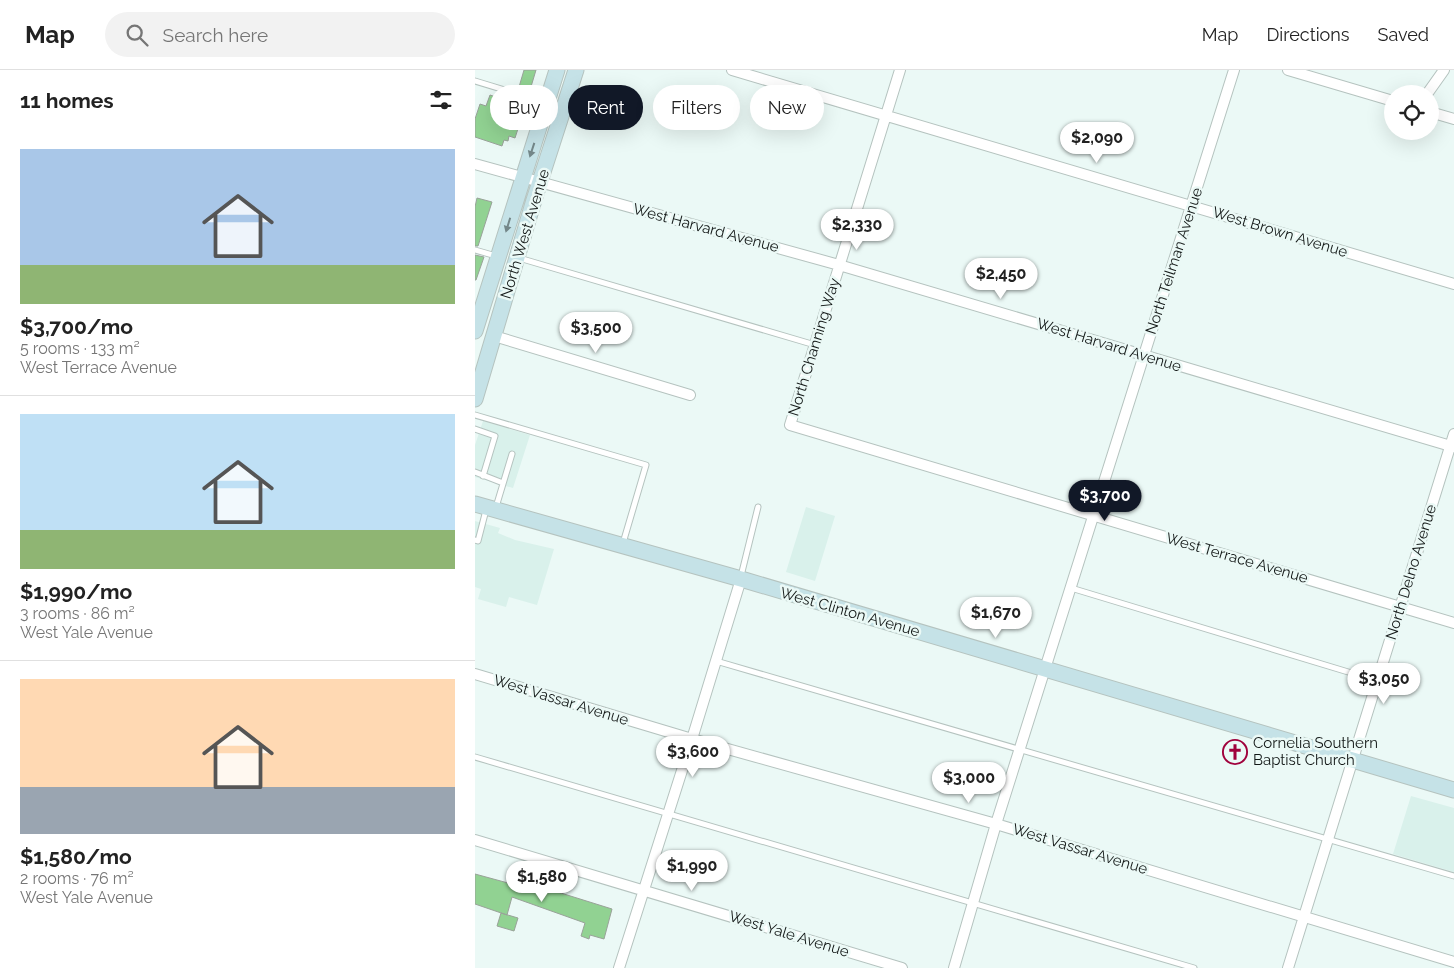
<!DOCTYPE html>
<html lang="en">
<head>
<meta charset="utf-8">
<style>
	body { margin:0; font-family:Raleway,sans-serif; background:#f2f2f2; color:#222; height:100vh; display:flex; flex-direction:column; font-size:19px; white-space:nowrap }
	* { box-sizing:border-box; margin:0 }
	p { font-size:16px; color:#767676 }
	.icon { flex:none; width:28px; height:28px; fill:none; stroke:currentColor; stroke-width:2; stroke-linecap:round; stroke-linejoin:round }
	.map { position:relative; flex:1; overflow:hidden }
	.side { display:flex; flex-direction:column; background:#fff; width:475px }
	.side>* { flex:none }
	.banner { position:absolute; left:15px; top:15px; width:475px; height:45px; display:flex; gap:10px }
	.tools { position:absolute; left:909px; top:15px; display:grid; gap:10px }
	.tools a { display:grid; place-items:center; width:55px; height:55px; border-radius:50%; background:#fff; box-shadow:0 5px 20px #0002; font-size:25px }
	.price { position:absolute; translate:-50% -42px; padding:0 11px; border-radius:18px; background:#fff; color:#222; font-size:16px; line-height:32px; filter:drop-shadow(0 1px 2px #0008) }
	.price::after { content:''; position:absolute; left:50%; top:30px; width:15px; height:11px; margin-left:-8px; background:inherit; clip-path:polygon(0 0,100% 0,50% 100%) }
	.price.current { background:#111827; color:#fff }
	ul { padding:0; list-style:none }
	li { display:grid; align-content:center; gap:10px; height:265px; padding:0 20px }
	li+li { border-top:1px solid #e0e0e0 }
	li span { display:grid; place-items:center; height:155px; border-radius:0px; color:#555 }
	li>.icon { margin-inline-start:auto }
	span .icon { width:90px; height:90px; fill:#fffc; stroke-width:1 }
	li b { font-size:21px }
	h2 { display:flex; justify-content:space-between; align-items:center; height:60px; padding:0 20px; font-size:21px }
	.pill { padding:0 18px; border-radius:22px; background:#fff; box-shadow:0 5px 20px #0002; font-size:18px; line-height:45px }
	.pill.current { background:#111827; color:#fff }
	header { display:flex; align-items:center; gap:30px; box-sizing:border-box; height:70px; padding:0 25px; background:#fff; border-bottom:1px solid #e0e0e0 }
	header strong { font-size:24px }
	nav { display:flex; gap:28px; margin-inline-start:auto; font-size:18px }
	.search { width:350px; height:45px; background:#f2f2f2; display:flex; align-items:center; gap:12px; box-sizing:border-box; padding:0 18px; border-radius:28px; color:#767676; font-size:19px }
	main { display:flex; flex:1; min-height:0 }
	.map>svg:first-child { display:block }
</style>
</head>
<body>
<header>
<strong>Map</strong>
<div class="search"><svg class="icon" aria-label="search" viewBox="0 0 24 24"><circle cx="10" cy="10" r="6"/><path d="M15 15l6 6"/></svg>Search here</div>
<nav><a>Map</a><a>Directions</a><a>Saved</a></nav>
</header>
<main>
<section class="side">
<h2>11 homes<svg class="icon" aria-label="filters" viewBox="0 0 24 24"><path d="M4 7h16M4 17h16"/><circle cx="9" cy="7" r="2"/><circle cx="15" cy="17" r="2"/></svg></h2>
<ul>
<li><span style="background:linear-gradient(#a9c7e8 75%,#8fb573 0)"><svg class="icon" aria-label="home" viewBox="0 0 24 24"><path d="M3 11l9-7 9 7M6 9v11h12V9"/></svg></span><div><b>$3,700/mo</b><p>5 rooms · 133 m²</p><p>West Terrace Avenue</p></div></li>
<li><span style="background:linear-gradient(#bfe0f5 75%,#8fb573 0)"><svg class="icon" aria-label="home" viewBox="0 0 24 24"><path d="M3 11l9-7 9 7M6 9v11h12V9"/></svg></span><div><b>$1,990/mo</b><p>3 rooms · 86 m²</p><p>West Yale Avenue</p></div></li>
<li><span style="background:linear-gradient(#ffd9b3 70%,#9aa5b1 0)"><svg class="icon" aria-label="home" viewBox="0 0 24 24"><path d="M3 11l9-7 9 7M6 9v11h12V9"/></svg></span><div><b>$1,580/mo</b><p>2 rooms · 76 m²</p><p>West Yale Avenue</p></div></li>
</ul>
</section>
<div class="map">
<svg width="979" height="898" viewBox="0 0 979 898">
	<rect width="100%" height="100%" fill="#ebf9f6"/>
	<path fill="#d9f1eb" d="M 8,351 L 55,365 L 38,418 L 0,407 L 0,375 Z
		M 331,437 L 360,446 L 340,511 L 311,502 Z
		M 0,451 L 25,458 L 23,463 L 40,470 L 79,479 L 62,535 L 34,527 L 31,537 L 3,529 L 6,519 L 0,517 Z
		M 936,726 L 979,738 L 979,802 L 918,784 Z"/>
	<path fill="#91d292" stroke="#99a299" d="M 49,0 L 61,0 L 55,20 L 44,17 Z
		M 15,25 L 50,37 L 40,68 L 34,66 L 33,71 L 29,70 L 27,76 L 0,67 L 0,49 L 5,34 L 11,36 Z
		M 2,128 L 17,132 L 3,176 L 0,176 L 0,137 Z
		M 0,185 L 9,187 L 1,210 L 0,210 Z
		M 0,804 L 33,813 L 34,808 L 57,814 L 137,839 L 129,869 L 115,865 L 114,869 L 106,866 L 110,853 L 37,827 L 32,845 L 0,834 Z
		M 26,843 L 43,848 L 39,861 L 22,856 Z"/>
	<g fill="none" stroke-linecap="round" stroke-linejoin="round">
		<defs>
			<path id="lane" d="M 0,11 L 69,32
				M 0,180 L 21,186
				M 44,188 L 340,275
				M 0,345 L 171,395 L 148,473
				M 0,359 L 20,366 L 8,406
				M 0,402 L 28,413
				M 21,437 L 37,384
				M 0,470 L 3,471 L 11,440
				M 266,506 L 283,437
				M 596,518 L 903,611
				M 241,591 L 979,806
				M 0,687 L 719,898"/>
			<path id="street" d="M 257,0 L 979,214
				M 425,0 L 315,355 L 979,553
				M 813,0 L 918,31
				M 952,24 L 969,0
				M 955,42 L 979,49
				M 0,94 L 364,195 L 979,377
				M 19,266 L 215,325
				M 0,604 L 217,669 L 521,754 L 979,892
				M 0,770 L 427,898
				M 144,898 L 217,669 L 266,509
				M 479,898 L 521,754 L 759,0
				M 813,898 L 979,364"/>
			<path id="secondary" d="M 0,261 L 82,0
				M 0,329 L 59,130 L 101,0
				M 0,434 L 266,509 L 979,720"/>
		</defs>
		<use href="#lane" stroke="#b5c3bf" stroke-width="7"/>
		<use href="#street" stroke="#b5c3bf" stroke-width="12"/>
		<use href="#secondary" stroke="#b5c3bf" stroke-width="17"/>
		<use href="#lane" stroke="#fff" stroke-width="5"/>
		<use href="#street" stroke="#fff" stroke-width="10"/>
		<use href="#secondary" stroke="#c5e2e7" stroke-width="15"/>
	</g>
	<defs><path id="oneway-solid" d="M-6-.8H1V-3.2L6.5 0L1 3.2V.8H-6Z" transform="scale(1.25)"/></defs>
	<g fill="#748789">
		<use href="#oneway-solid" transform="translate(57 80) rotate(108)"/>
		<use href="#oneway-solid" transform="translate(33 155) rotate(107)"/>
	</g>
	<defs>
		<symbol id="church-ring" viewBox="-11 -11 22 22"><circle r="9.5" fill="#ebf9f6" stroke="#a0013c" stroke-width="1.5"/><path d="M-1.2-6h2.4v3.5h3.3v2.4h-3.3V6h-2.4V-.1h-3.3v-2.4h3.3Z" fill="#a0013c"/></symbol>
	</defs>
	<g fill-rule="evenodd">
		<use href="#church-ring" x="746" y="668" width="28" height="28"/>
	</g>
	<g text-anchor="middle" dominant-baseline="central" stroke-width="5" stroke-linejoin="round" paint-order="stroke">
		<g font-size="15" fill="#121716" stroke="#ebf9f6">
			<text transform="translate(231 158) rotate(15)">West Harvard Avenue</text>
			<text transform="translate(805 162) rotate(17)">West Brown Avenue</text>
			<text transform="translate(50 164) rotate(-73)">North West Avenue</text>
			<text transform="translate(699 191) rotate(-72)">North Teilman Avenue</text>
			<text transform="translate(634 275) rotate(17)">West Harvard Avenue</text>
			<text transform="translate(339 277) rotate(-73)">North Channing Way</text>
			<text transform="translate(762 488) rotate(16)">West Terrace Avenue</text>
			<text transform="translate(936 502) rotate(-73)">North Delno Avenue</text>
			<text transform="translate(375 542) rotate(16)">West Clinton Avenue</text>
			<text transform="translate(86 630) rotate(17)">West Vassar Avenue</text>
			<text transform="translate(605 779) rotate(17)">West Vassar Avenue</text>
			<text transform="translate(314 864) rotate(17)">West Yale Avenue</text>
		</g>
		<g font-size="15" fill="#121716" stroke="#ebf9f6" text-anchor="start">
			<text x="778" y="673">Cornelia Southern<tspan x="778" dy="17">Baptist Church</tspan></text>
		</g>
	</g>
</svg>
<div class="tools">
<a><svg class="icon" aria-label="locate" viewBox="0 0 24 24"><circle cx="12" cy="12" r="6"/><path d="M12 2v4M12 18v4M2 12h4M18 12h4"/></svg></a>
</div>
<b class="price" style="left:622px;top:94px">$2,090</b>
<b class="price" style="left:382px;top:181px">$2,330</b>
<b class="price" style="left:526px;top:230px">$2,450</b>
<b class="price" style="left:121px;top:284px">$3,500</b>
<b class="price current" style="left:630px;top:452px">$3,700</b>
<b class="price" style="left:521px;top:569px">$1,670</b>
<b class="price" style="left:909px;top:635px">$3,050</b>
<b class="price" style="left:218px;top:708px">$3,600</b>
<b class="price" style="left:494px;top:734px">$3,000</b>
<b class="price" style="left:217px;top:822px">$1,990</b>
<b class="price" style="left:67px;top:833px">$1,580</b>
<div class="banner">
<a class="pill">Buy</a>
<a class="pill current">Rent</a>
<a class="pill">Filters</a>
<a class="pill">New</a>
</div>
</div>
</main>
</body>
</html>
